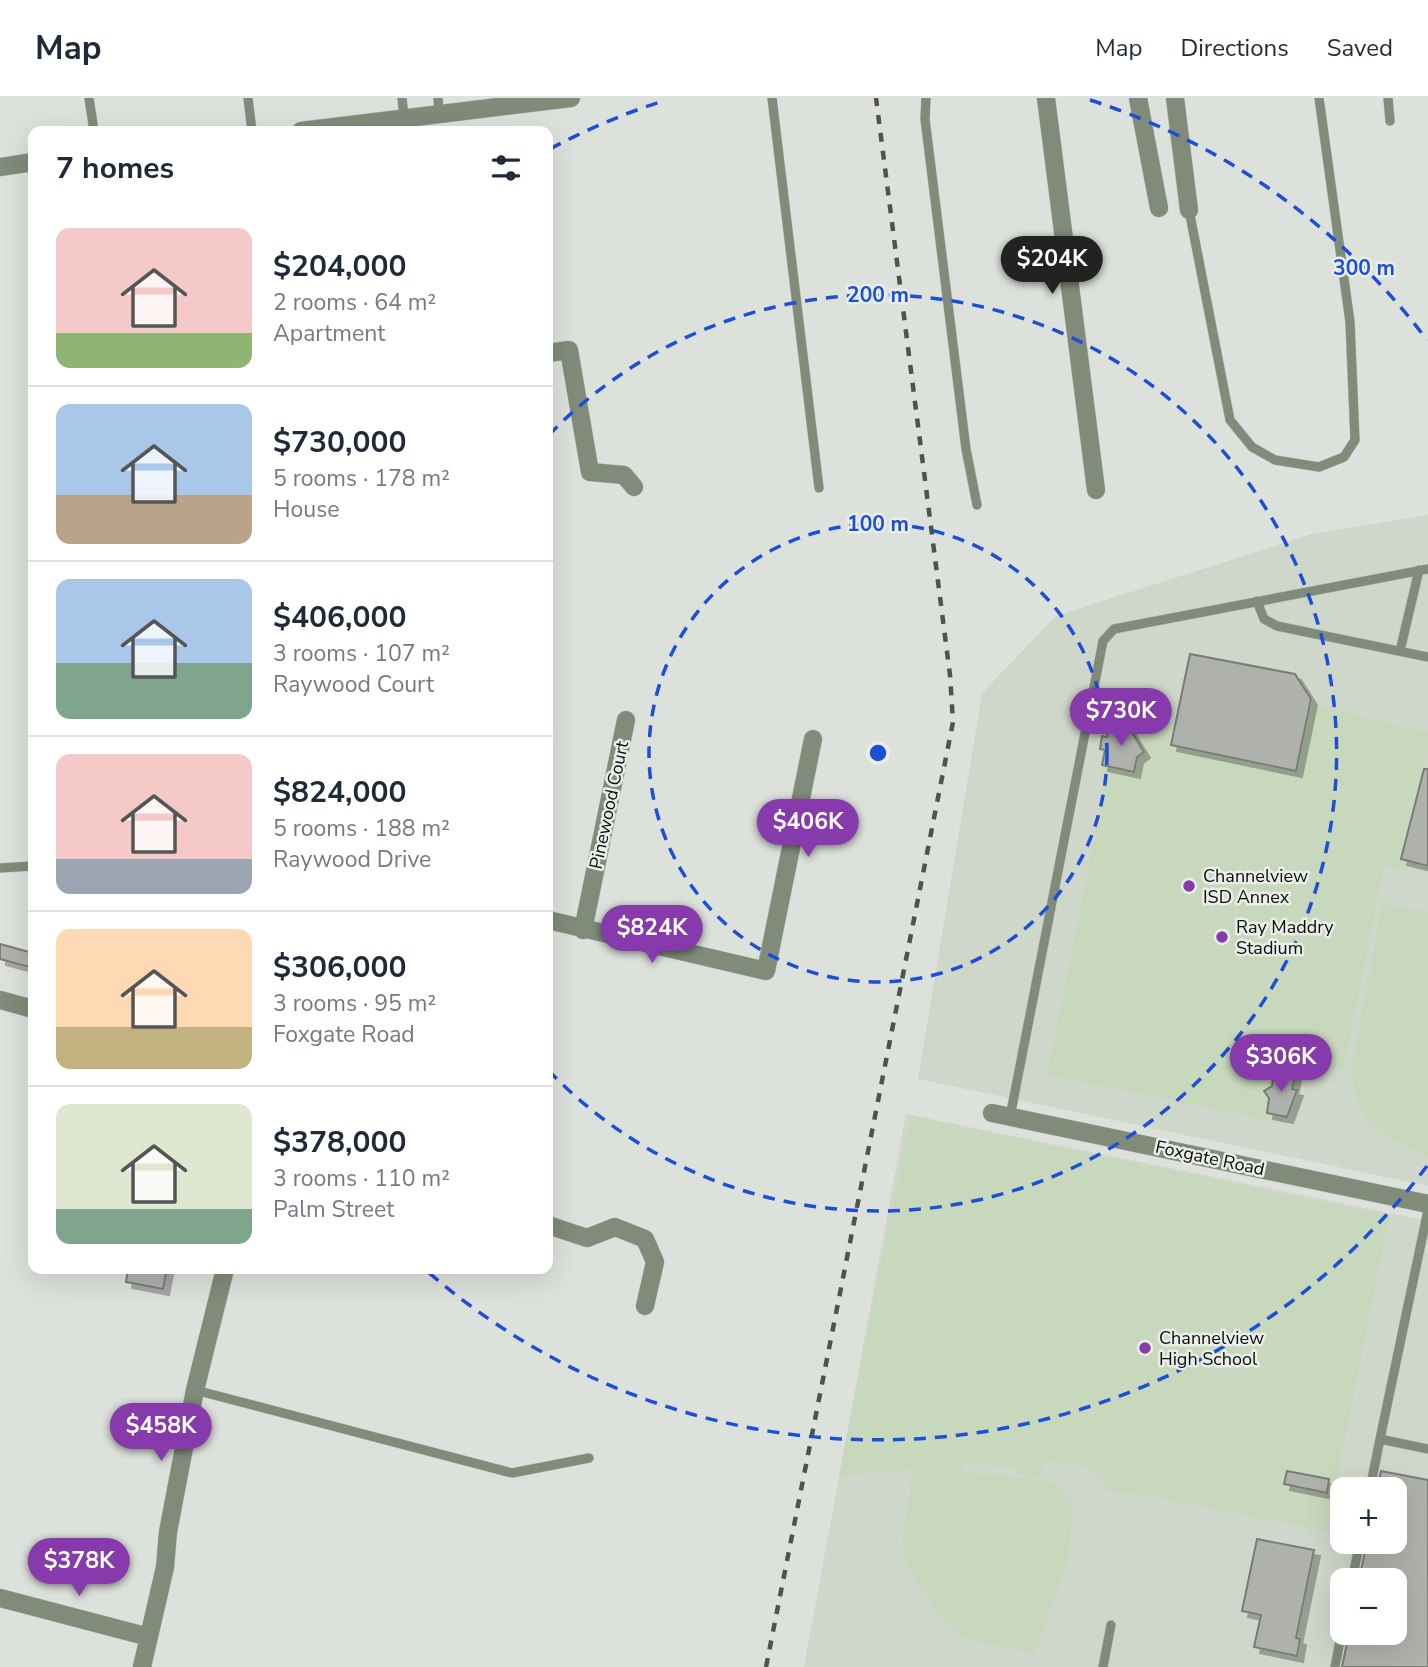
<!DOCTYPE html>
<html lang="en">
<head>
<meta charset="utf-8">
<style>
	body { margin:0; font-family:"Nunito Sans",sans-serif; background:#f6f6f7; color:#1f2937; height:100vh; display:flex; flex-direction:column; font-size:26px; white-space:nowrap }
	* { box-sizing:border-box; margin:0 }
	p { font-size:23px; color:#747a83 }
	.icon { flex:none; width:38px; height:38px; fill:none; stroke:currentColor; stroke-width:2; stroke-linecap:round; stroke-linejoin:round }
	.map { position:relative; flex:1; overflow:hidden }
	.drawer { position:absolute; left:28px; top:28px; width:525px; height:1148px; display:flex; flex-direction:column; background:#fff; border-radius:14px; box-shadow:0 7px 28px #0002 }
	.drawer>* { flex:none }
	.buttons { position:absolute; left:1330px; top:1379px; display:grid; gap:14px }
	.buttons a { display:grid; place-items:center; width:77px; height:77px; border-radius:14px; background:#fff; box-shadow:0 7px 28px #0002; font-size:35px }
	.price { position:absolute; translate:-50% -60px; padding:0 16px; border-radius:24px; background:#863aab; color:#fff; font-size:23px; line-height:46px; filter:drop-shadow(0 2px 4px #0008) }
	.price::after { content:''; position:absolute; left:50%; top:42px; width:21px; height:16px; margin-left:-10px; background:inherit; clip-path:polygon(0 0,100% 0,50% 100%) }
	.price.selected { background:#222; color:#fff }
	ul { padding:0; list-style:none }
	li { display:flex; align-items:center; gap:21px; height:175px; padding:0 28px }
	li+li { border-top:2px solid #e0e1e3 }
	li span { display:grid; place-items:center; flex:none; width:196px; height:140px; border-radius:14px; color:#555 }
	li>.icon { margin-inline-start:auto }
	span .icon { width:84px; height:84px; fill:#fffc; stroke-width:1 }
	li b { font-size:30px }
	h2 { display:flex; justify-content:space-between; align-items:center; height:84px; padding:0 28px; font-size:30px }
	header { display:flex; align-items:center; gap:42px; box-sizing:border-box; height:98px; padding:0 35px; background:#fff; border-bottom:2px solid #e0e1e3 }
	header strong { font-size:33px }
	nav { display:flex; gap:38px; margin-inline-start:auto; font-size:24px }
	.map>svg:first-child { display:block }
</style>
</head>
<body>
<header>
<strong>Map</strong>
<nav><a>Map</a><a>Directions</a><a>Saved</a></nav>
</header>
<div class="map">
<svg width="1428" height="1569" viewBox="0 0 1428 1569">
	<defs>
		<filter id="shadow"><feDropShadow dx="6" dy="6" stdDeviation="0" flood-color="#0004"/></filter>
	</defs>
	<rect width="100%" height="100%" fill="#dde1db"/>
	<path fill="#cfd6ca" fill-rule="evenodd" d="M 1428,417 L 1428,1088 L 918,981 L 982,595 L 1056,518 L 1312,436 Z
		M 906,1016 L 1428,1123 L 1428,1569 L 804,1569 ZM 1342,1391 L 1395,1391 L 1395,1444 L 1342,1444 ZM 1342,1482 L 1395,1482 L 1395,1535 L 1342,1535 Z"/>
	<path fill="#c8d8bd" d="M 1190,556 L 1295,576 L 1311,601 L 1310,606 L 1428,635 L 1428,653 L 1401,761 L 1410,763 L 1407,773 L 1384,768 L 1343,974 L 1298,964 L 1292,990 L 1297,992 L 1294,1006 L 1290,1005 L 1284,1025 L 1047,977 L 1107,678 L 1100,676 L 1104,653 L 1100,651 L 1102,638 L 1107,639 L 1112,612 L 1176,625 Z
		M 1382,807 L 1428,813 L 1428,1059 L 1396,1043 L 1371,1026 L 1357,1004 L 1351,971 Z
		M 910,1018 L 1389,1118 L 1327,1433 L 1128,1394 L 1105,1393 L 1105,1387 L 1091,1370 L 1044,1362 L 1041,1379 L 1015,1374 L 1016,1369 L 963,1366 L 963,1375 L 1035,1381 L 1056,1388 L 1073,1407 L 1067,1465 L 1035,1556 L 970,1542 L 939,1518 L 910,1472 L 902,1447 L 913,1371 L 839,1378 Z"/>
	<path fill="#afb2ac" stroke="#797c77" stroke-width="2" filter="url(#shadow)" d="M 1190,556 L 1295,576 L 1311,601 L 1296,673 L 1171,647 Z
		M 1110,625 L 1128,628 L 1144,654 L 1137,659 L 1134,674 L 1102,667 L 1105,652 L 1100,651 L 1102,638 L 1107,639 Z
		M 1424,671 L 1428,671 L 1428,768 L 1401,761 Z
		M 0,846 L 33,855 L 33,870 L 0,861 Z
		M 1274,973 L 1295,977 L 1292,991 L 1297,992 L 1287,1019 L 1267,1015 L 1269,1000 L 1264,993 L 1272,988 Z
		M 128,1171 L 167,1171 L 163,1191 L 126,1184 Z
		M 1287,1373 L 1329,1381 L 1327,1395 L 1284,1386 Z
		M 1381,1373 L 1428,1382 L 1428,1569 L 1342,1569 L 1349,1535 L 1395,1535 L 1395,1482 L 1359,1482 L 1367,1444 L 1395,1444 L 1395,1391 L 1377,1391 Z
		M 1257,1441 L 1314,1452 L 1296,1540 L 1300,1541 L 1297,1558 L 1254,1549 L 1261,1517 L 1242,1513 Z"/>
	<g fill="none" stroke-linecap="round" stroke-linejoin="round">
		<defs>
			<path id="service" d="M 89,0 L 94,33
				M 248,0 L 252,33
				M 402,0 L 404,19
				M 438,0 L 439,16
				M 772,0 L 819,390
				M 926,0 L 925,21 L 966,351 L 977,407
				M 1388,0 L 1390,23
				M 1189,112 L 1230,322 L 1252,349 L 1275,362 L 1319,369 L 1344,359 L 1355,342 L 1350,224 L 1319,0
				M 1257,503 L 1264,521 L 1277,528 L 1428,559
				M 1400,553 L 1419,472
				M 0,770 L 33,768
				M 1010,1019 L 1103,543 L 1114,531 L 1428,471
				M 1428,1112 L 1380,1341 L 1428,1351
				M 195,1292 L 512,1375 L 589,1360
				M 1370,1391 L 1380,1341
				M 1352,1482 L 1360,1444
				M 1103,1569 L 1111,1527
				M 1335,1569 L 1342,1532"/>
			<path id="minor" d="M 1046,0 L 1096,392
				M 1138,0 L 1159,110
				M 1175,0 L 1189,112
				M 301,33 L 571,0
				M 0,69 L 33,64
				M 548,255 L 569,252 L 590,374 L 624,377 L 634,389
				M 548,822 L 766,873 L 813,641
				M 583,832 L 626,622
				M 0,902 L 33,911
				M 992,1015 L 1428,1106
				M 548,1127 L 587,1140 L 615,1129 L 645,1141 L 655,1164 L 645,1208
				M 0,1500 L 149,1539
				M 142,1569 L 165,1469 L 168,1434 L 195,1292 L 225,1171"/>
		</defs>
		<use href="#service" stroke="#bbbfba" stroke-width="10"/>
		<use href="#minor" stroke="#bbbfba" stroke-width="19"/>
		<use href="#service" stroke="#808b79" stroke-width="9"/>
		<use href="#minor" stroke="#808b79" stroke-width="18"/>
		<path stroke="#4f524e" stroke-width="4.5" stroke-dasharray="9 9" stroke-linecap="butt" d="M 766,1569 L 953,624 L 950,577 L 876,0"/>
	</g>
	<g fill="none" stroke="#1d4ed8" stroke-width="3.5" stroke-dasharray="12 9">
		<circle cx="878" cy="655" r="229"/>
		<path d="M549 337A458 458 0 1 1 549 973"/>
		<path d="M1427 1068A687 687 0 0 1 427 1173M550 51A687 687 0 0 1 666 2M1090 2A687 687 0 0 1 1427 242"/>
	</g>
	<g fill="#863aab" stroke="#eaeee8" stroke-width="2.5">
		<circle cx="1189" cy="788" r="7"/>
		<circle cx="1222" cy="839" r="7"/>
		<circle cx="1145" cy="1250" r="7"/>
	</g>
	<g text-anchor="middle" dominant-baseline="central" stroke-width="5" stroke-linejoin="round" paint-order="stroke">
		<g font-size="18" fill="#0b0d0b" stroke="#eaeee8">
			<text transform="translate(609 707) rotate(-78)">Pinewood Court</text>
			<text transform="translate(1210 1060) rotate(12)">Foxgate Road</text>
		</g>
		<g font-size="18" fill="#0b0d0b" stroke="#eaeee8" text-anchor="start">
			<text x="1203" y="778">Channelview<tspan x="1203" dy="21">ISD Annex</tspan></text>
			<text x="1236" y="829">Ray Maddry<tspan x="1236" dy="21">Stadium</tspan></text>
			<text x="1159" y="1240">Channelview<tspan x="1159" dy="21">High School</tspan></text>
		</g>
	</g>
	<circle cx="878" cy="655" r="10" fill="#1d4ed8" stroke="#eaeee8" stroke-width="3.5"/>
	<g font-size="21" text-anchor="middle" font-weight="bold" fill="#1d4ed8" stroke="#eaeee8" stroke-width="5" stroke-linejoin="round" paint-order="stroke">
		<text x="1364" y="177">300 m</text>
		<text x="878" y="204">200 m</text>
		<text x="878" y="433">100 m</text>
	</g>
</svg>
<div class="buttons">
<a>+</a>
<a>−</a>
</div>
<b class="price selected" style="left:1052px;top:198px">$204K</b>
<b class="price" style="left:1121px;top:650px">$730K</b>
<b class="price" style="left:808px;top:761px">$406K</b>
<b class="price" style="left:652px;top:867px">$824K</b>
<b class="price" style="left:1281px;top:996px">$306K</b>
<b class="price" style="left:161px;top:1365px">$458K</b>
<b class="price" style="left:79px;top:1500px">$378K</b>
<section class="drawer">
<h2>7 homes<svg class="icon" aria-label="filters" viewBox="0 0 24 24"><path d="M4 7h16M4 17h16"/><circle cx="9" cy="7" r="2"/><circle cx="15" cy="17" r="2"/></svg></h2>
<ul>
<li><span style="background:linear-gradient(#f6c9c9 75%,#8fb573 0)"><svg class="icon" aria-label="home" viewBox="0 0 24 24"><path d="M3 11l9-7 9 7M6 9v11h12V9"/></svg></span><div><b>$204,000</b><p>2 rooms · 64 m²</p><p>Apartment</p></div></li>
<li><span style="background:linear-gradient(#a9c7e8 65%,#b9a48a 0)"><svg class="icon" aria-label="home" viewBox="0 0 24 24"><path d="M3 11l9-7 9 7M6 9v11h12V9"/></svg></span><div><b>$730,000</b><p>5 rooms · 178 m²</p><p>House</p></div></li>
<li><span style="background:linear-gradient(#a9c7e8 60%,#7fa58c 0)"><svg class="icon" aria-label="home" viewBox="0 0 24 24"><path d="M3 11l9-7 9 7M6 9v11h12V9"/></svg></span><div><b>$406,000</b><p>3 rooms · 107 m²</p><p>Raywood Court</p></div></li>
<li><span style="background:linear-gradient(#f6c9c9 75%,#9aa5b1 0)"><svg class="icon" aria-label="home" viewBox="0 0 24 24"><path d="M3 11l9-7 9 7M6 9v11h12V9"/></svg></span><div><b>$824,000</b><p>5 rooms · 188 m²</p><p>Raywood Drive</p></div></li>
<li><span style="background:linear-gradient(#ffd9b3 70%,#c2b280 0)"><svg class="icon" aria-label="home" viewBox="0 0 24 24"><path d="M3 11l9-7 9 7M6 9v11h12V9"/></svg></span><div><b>$306,000</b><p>3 rooms · 95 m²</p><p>Foxgate Road</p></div></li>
<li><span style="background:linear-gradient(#dfe7d0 75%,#7fa58c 0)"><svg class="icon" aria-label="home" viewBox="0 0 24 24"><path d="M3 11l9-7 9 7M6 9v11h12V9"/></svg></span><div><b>$378,000</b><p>3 rooms · 110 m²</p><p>Palm Street</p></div></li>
</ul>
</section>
</div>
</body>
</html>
